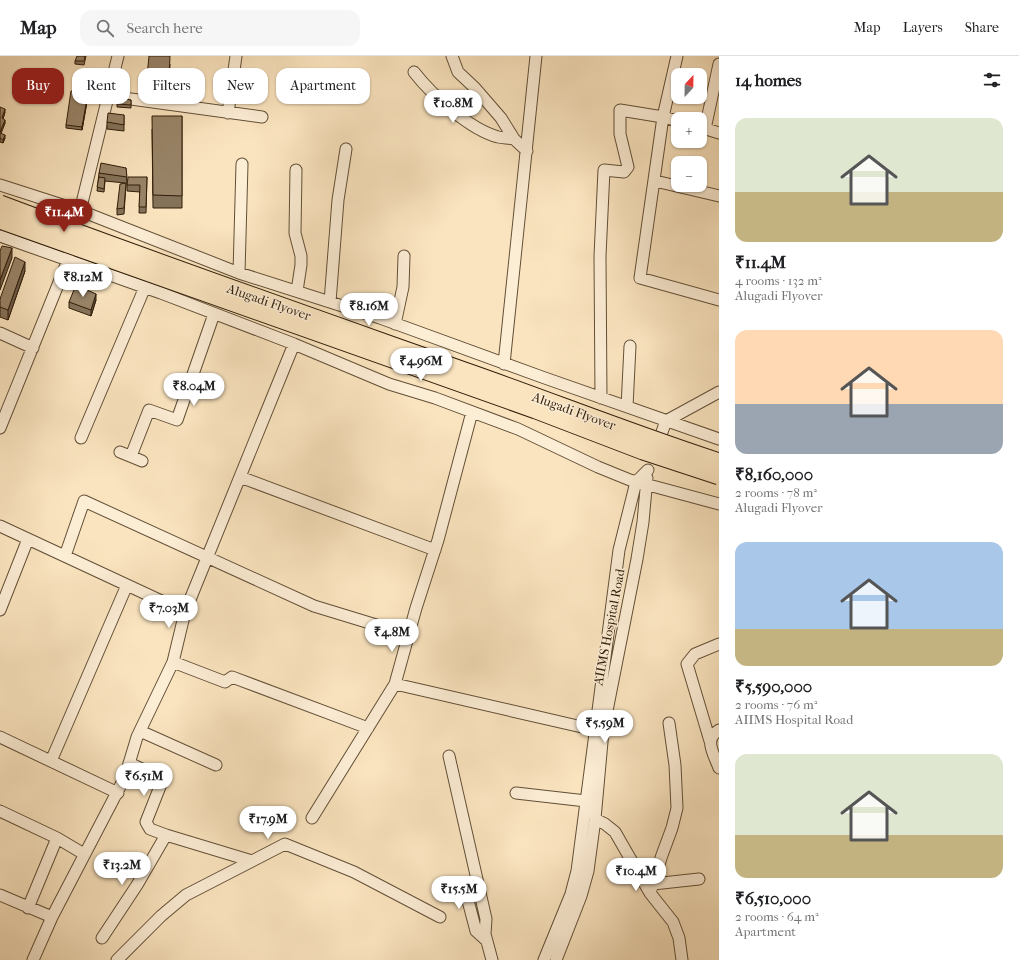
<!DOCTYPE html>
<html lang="en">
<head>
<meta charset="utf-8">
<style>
	body { margin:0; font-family:"IM FELL French Canon",serif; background:#f6f6f6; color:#202124; height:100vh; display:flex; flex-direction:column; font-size:15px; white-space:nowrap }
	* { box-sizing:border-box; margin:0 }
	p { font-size:13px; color:#757577 }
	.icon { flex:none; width:22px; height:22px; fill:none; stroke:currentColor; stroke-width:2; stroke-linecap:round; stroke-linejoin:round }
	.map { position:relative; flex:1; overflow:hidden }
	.drawer { display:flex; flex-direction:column; background:#fff; width:300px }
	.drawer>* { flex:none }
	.hud { position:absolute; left:12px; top:12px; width:380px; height:36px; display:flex; gap:8px }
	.needle { width:26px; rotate:22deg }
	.tools { position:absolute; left:671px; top:12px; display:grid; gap:8px }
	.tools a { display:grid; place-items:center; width:36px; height:36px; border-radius:8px; background:#fff; box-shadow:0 1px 3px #0004; font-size:20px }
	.price { position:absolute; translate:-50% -34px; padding:0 9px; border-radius:14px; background:#fff; color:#222; font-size:13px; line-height:26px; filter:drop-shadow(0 1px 2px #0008) }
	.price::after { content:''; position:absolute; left:50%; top:24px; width:12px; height:9px; margin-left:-6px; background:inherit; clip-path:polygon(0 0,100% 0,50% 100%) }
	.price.selected { background:#8f2418; color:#fff }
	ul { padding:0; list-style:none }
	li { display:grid; align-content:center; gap:8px; height:212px; padding:0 16px }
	li span { display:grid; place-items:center; height:124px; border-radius:12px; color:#555 }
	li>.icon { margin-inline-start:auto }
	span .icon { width:72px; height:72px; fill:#fffc; stroke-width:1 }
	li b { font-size:17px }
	h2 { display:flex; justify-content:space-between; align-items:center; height:48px; padding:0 16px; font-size:17px }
	.chip { padding:0 14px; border-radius:12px; background:#fff; box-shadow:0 1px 3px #0004; font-size:14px; line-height:36px }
	.chip.selected { background:#8f2418; color:#fff }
	header { display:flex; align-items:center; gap:24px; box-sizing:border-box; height:56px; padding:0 20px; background:#fff; border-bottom:1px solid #e0e0e0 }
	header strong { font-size:19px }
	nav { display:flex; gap:22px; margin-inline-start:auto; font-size:14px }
	.search { width:280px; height:36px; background:#f6f6f6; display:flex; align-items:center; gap:10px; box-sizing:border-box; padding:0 14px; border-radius:12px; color:#757577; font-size:15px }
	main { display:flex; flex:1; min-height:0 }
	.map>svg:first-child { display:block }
</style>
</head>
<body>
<header>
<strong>Map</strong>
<div class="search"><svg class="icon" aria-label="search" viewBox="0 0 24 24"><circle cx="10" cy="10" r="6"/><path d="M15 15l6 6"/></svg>Search here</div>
<nav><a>Map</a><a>Layers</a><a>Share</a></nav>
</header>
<main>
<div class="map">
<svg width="719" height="904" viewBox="0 0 719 904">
	<rect width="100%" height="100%" fill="#fae4bf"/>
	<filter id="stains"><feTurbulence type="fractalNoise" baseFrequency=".005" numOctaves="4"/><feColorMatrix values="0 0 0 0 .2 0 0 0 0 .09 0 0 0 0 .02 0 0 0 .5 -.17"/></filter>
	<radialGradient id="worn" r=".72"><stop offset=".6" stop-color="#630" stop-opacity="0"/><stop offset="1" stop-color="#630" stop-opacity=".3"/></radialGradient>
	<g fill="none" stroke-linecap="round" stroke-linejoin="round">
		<defs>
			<path id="minor" d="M 452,0 L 458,16 L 475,32 L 501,62 L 514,83 L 527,95
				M 414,16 C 432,39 469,73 498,81 C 503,82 509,82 514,83
				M 109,40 L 262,61
				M 228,57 L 236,0
				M 678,65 L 663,61 L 640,222 L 719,244
				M 700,71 L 719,77
				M 705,73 L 719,8
				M 296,114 L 295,177 L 301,200 L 301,209 L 297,235
				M 655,125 L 719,140
				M 0,129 L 81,155 L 239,217 L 380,262 L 542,321 L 719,383
				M 0,180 L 161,237 L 294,288 L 389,328 L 435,342 L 518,373 L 598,411 L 630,424 L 719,448
				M 239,217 L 242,108
				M 330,246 L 338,144 L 346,93
				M 395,268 L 403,231 L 404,200
				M 0,277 L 33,292
				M 504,308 L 536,0
				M 601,342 L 600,200 L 604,114 L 624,116 L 628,111 L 620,78 L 620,54 L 663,61 L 677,0
				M 627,351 L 630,290
				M 472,356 L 438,484 L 416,552 L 395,628 L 595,674
				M 0,372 L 68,204 L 118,0
				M 662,376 L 666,365 L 719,336
				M 81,382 L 145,231
				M 120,396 L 142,405
				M 131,400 L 149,354 L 177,364 L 214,258
				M 240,421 L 435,494
				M 0,470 L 185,556
				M 65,500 L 84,445 L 314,550 L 409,579
				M 0,554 L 28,483
				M 173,606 L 225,626 L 232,621 L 368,672
				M 719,674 C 703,683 714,698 719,712
				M 140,675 L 216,709
				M 0,681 L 118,737
				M 710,685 L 687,608 L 695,598 L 719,588
				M 449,700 L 486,863 L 485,878 L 492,904
				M 51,705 L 127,529
				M 516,737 L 586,745
				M 0,755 L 57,782 L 84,798
				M 312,762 L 395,628
				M 595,763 L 605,768 L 615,776 L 650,837 L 673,866 L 679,882 L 682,904
				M 166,779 L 252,805
				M 653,828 L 699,823
				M 479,833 L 466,837 L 476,875 L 487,885
				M 650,837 L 662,799 L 672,772 L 677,752 L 675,709 L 669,667
				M 0,839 L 52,861
				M 28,852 L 57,782
				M 102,882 L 137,829 L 166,779 L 150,773 L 146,766 L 163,723 L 129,707
				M 33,904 L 52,861 L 125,721 L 137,681 L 173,606 L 185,556 L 294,288
				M 117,904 L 161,860 L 186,839 L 285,788 L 354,816 L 440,861
				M 544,904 L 571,838 L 577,815 L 619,494 L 636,426 L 648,414
				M 556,904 L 581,840 L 588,815 L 595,763 L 603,675 L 637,503 L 643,466 L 647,422"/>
		</defs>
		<use href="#minor" stroke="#624f36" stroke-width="13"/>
		<use href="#minor" stroke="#fcedd5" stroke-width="11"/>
		<defs>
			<path id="highway-bridge" d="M 0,148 C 157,207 315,262 473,318 C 555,347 636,379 719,406
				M 0,164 L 536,354 L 643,395 L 719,420"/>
		</defs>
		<use href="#highway-bridge" stroke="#301d09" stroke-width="19" stroke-linecap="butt"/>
		<use href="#highway-bridge" stroke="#fae4bf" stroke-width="17"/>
	</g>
	<path fill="#847259" stroke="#301d09" d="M 86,0 L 84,9 L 75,8 L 75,5 Z
		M 170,8 L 169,32 L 147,30 L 147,20 Z
		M 88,40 L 82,74 L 66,72 L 66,69 Z
		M 117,42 L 131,44 L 131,52 L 117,51 Z
		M 0,51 L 5,56 L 3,63 L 5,67 L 1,77 L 5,82 L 3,87 L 0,86 Z
		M 124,59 L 124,75 L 107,73 L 107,66 Z
		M 182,60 L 182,152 L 153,152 L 152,73 Z
		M 126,112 L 127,128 L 126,128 L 124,158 L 117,159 L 117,153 L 125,127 L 105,125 L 104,136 L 97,135 L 99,117 Z
		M 147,121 L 146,157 L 139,157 L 140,136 L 127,135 L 127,129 Z
		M 25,215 L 8,264 L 0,261 L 0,243 Z
		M 96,244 L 91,260 L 69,252 L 69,246 Z"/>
	<path fill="#6b5c49" stroke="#301d09" d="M 88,37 L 88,40 L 82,74 L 82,71 Z
		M 5,53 L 5,56 L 2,66 L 2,62 Z
		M 5,64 L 5,67 L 0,80 L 0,76 Z
		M 5,79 L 5,82 L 3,87 L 3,84 Z
		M 12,192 L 12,202 L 0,234 L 0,224 Z
		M 25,206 L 25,215 L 8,264 L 8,254 Z
		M 96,238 L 96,244 L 91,260 L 91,254 Z"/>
	<path fill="#998468" stroke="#301d09" d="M 77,0 L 85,0 L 84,5 L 75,5 Z
		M 149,0 L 170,0 L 169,23 L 147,20 Z
		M 71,35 L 88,37 L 82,71 L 66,69 Z
		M 117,42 L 131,44 L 131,49 L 117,48 Z
		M 0,51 L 5,53 L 2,62 L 5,64 L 0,76 Z
		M 108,57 L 124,59 L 124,69 L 107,66 Z
		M 152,60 L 182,60 L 182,140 L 153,139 Z
		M 0,77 L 5,79 L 3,84 L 0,82 Z
		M 101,107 L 126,112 L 127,121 L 99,117 Z
		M 99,121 L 105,122 L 104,133 L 97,131 Z
		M 128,121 L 147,121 L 146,151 L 139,151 L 140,129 L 127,129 Z
		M 126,127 L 124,152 L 117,153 L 120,128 Z
		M 2,190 L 12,192 L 0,224 L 0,195 Z
		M 15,201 L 25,206 L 8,254 L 0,251 L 0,243 Z
		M 76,229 L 96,238 L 91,254 L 69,246 Z"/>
	<g text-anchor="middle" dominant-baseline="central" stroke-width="3" stroke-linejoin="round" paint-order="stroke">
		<g font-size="13" fill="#301d09" stroke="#fcedd5">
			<text transform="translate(269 246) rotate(19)">Alugadi Flyover</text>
			<text transform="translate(574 355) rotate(20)">Alugadi Flyover</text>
			<text transform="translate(609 571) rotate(-79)">AIIMS Hospital Road</text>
		</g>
	</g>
	<rect width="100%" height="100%" filter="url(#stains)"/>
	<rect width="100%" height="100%" fill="url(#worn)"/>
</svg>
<div class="tools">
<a><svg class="needle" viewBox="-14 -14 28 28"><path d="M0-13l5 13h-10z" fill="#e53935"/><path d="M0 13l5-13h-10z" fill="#757577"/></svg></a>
<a>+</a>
<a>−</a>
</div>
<b class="price" style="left:453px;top:68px">₹10.8M</b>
<b class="price selected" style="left:64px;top:177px">₹11.4M</b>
<b class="price" style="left:83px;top:242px">₹8.12M</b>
<b class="price" style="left:369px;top:271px">₹8.16M</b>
<b class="price" style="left:421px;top:326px">₹4.96M</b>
<b class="price" style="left:194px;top:351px">₹8.04M</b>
<b class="price" style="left:169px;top:573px">₹7.03M</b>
<b class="price" style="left:392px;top:597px">₹4.8M</b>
<b class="price" style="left:605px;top:688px">₹5.59M</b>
<b class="price" style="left:144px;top:741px">₹6.51M</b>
<b class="price" style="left:268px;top:784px">₹17.9M</b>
<b class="price" style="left:122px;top:830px">₹13.2M</b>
<b class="price" style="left:636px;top:836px">₹10.4M</b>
<b class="price" style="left:459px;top:854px">₹15.5M</b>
<div class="hud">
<a class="chip selected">Buy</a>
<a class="chip">Rent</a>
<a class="chip">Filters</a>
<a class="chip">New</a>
<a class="chip">Apartment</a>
</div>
</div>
<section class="drawer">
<h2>14 homes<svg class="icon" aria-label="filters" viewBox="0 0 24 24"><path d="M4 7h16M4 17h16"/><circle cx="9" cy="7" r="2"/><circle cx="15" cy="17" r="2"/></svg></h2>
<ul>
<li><span style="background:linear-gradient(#dfe7d0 60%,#c2b280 0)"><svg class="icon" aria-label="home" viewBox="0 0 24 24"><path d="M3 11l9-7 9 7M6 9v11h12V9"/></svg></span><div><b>₹11.4M</b><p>4 rooms · 132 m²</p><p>Alugadi Flyover</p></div></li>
<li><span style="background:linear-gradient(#ffd9b3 60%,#9aa5b1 0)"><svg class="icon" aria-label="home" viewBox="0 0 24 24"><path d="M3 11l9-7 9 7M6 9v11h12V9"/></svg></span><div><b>₹8,160,000</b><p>2 rooms · 78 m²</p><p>Alugadi Flyover</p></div></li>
<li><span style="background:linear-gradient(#a9c7e8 70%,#c2b280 0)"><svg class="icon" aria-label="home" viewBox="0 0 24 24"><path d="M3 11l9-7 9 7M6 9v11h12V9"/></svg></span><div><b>₹5,590,000</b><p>2 rooms · 76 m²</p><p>AIIMS Hospital Road</p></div></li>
<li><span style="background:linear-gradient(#dfe7d0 65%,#c2b280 0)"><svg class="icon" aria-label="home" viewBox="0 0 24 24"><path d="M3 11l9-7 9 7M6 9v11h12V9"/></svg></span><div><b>₹6,510,000</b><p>2 rooms · 64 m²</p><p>Apartment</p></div></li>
</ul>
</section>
</main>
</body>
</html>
